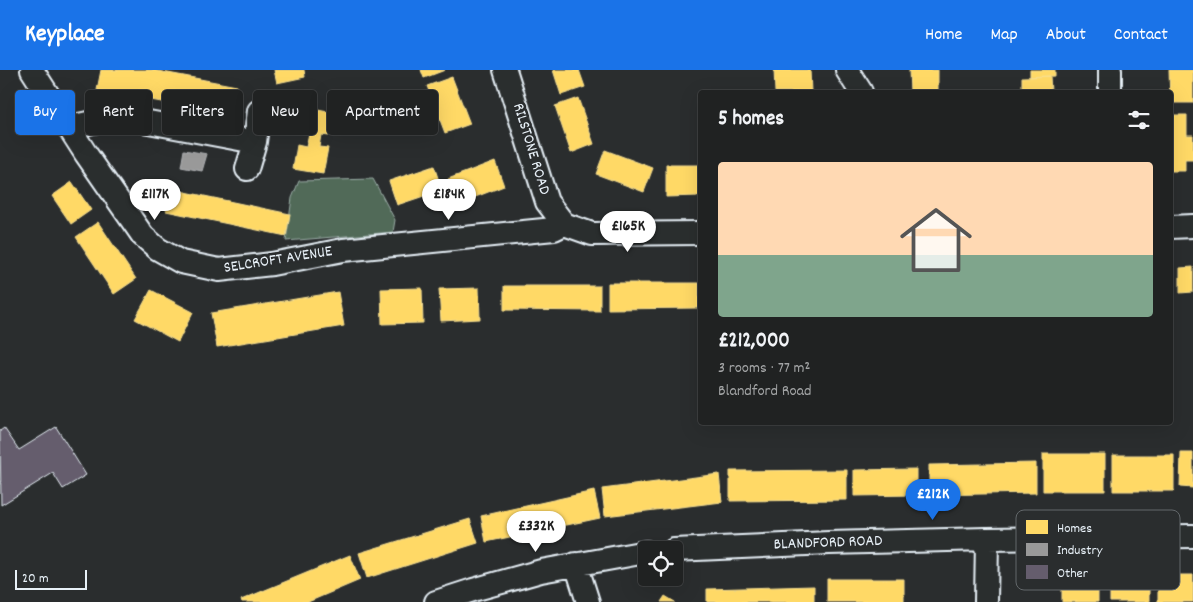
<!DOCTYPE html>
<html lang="en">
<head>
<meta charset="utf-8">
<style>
	body { margin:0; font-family:Dekko,sans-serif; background:#2d2f2f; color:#f1f3f6; height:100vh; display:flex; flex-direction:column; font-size:19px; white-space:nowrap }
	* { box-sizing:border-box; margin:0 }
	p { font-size:16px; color:#a2a4a5 }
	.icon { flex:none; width:28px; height:28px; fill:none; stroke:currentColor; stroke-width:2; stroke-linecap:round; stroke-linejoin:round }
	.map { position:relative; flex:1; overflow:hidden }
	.drawer { position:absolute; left:698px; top:20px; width:475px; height:335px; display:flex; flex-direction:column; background:#202222; border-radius:5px; box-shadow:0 5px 20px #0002,0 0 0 1px #3d3f40 }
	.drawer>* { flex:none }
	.banner { position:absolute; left:15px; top:20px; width:475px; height:45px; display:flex; gap:10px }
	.fabs { position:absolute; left:638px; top:471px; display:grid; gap:10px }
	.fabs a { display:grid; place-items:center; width:45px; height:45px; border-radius:5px; background:#202222; box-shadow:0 5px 20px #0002,0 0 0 1px #3d3f40; font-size:25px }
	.scale { position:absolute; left:15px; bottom:12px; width:72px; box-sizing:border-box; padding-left:5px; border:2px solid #e8f1f8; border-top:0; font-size:14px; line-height:18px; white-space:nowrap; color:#e8f1f8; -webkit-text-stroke:4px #2a2d2e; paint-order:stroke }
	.price { position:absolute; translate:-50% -42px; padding:0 11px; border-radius:18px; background:#fff; color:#222; font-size:16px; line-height:32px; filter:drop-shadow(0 1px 2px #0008) }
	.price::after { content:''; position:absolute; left:50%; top:30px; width:15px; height:11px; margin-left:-8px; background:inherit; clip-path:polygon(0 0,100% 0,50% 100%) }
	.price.on { background:#1a73e8; color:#fff }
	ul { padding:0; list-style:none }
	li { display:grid; align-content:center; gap:10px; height:265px; padding:0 20px }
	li+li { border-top:1px solid #3d3f40 }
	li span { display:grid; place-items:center; height:155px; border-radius:5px; color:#555 }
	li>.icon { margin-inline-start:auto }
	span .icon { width:90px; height:90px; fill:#fffc; stroke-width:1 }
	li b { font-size:21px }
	h2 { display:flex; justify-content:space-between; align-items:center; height:60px; padding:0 20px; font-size:21px }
	.chip { padding:0 18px; border-radius:5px; background:#202222; box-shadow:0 5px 20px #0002,0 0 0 1px #3d3f40; font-size:18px; line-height:45px }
	.chip.on { background:#1a73e8; color:#fff }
	header { display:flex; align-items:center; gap:30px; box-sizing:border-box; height:70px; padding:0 25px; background:#1a73e8; color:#fff }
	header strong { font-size:24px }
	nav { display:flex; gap:28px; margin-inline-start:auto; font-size:18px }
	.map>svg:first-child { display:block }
</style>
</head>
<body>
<header>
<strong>Keyplace</strong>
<nav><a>Home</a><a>Map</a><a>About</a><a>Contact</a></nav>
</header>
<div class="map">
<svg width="1193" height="532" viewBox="0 0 1193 532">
	<rect width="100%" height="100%" fill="#2a2d2e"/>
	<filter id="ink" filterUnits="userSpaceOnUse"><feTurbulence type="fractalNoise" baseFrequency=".02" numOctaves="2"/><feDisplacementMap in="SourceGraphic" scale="10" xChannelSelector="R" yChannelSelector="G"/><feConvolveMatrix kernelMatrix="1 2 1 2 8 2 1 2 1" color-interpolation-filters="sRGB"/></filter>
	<g filter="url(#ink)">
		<path fill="#516a58" stroke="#9caea8" d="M 373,109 L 395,150 L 393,162 L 286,171 L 292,128 L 299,111 Z"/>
		<path fill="#ffd966" stroke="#f8e092" d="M 101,0 L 152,0 L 237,16 L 231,45 L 97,20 Z
			M 274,0 L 304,0 L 305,7 L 277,13 Z
			M 421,0 L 445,0 L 424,8 Z
			M 553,0 L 579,0 L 585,17 L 561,25 Z
			M 774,0 L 810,0 L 811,22 L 775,22 Z
			M 909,0 L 938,0 L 938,22 L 910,22 Z
			M 1030,0 L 1055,0 L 1055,6 L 1030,7 Z
			M 1169,0 L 1193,0 L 1193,33 L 1170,33 Z
			M 1050,6 L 1051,22 L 1022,22 L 1022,7 Z
			M 452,7 L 470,54 L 445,63 L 427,16 Z
			M 578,28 L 594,74 L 571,83 L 555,36 Z
			M 303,37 L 333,43 L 329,66 L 321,65 L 319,77 L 328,78 L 323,104 L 293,99 L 297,75 L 306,77 L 309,63 L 298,61 Z
			M 1170,45 L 1187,45 L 1187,65 L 1193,65 L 1193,90 L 1185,90 L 1185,101 L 1170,101 Z
			M 605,80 L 653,98 L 644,122 L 596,104 Z
			M 495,91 L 504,116 L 457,134 L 448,109 Z
			M 666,95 L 700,95 L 700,126 L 666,127 Z
			M 434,96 L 442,120 L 397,135 L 389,111 Z
			M 72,112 L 91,140 L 71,154 L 52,126 Z
			M 171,119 L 290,144 L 286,166 L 166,141 Z
			M 98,152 L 136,209 L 114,224 L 76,167 Z
			M 1193,197 L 1193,222 L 1180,223 L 1180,198 Z
			M 608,213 L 699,213 L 699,238 L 608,239 Z
			M 504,216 L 600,216 L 600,241 L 504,240 Z
			M 422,218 L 423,253 L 382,254 L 381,219 Z
			M 479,218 L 480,249 L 441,251 L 439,219 Z
			M 151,220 L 193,242 L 178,272 L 135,249 Z
			M 338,222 L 344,256 L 217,277 L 211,243 Z
			M 1181,383 L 1193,383 L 1193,418 L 1180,417 Z
			M 1043,384 L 1105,384 L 1105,421 L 1043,421 Z
			M 1113,385 L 1174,385 L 1174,421 L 1113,421 Z
			M 1036,393 L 1036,423 L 929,425 L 929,395 Z
			M 916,399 L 916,425 L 854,426 L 854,400 Z
			M 847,400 L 847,430 L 730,431 L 730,401 Z
			M 719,404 L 722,432 L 605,446 L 602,419 Z
			M 594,421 L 600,448 L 486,472 L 481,446 Z
			M 470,449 L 478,473 L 367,508 L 359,483 Z
			M 350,485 L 360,510 L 308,532 L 242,532 L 241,530 Z
			M 1158,505 L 1193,505 L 1193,532 L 1158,532 Z
			M 1062,506 L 1098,506 L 1098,532 L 1062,532 Z
			M 1110,506 L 1149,506 L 1149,532 L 1110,532 Z
			M 827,509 L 904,509 L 904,532 L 827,532 Z
			M 814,516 L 814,532 L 707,532 L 707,519 Z
			M 665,526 L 675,532 L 661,532 Z"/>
		<path fill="#999" stroke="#b1b3b6" d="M 184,80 L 207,84 L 202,101 L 181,97 Z"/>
		<path fill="#655d6d" stroke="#e8f1f8" d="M 56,357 L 86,405 L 63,419 L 53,403 L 1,435 L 0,361 L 4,358 L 19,380 Z"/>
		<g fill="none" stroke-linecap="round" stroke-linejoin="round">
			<defs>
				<path id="street" d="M 32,0 L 86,84 L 143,166 L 158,179 L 181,192 L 219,200 L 272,194 L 343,180 L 554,159 L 564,154
					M 505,0 L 547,132 L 564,154 L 592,164 L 700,163
					M 847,0 L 861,22
					M 1110,0 L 1110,22
					M 70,57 L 97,51 L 122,47 L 255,72
					M 247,99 L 255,72 L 259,41
					M 1170,157 L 1193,156
					M 674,480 L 829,473 L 987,469 L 1193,466
					M 576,494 L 588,532
					M 436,532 L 473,520 L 541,501 L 646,482
					M 986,532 L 987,469"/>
			</defs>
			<use href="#street" stroke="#e8f1f8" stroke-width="26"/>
			<use href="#street" stroke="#2a2d2e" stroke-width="22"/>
		</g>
	</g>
	<g text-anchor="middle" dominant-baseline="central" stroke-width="5" stroke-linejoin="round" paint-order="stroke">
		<g font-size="16" fill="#e8f1f8" stroke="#2a2d2e">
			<text transform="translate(531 79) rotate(73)">RILSTONE ROAD</text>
			<text transform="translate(278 190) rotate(-9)">SELCROFT AVENUE</text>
			<text transform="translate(828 473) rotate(-2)">BLANDFORD ROAD</text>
		</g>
	</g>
	<rect x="1016" y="440" width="164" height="80" rx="8" fill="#2a2d2e" stroke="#63686b" stroke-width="1"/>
	<rect x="1026" y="450" width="22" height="14" fill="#ffd966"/>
	<rect x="1026" y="473" width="22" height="13" fill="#999"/>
	<rect x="1026" y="495" width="22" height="14" fill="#655d6d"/>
	<g font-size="14" fill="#e8f1f8">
		<text x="1057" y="462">Homes</text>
		<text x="1057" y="484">Industry</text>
		<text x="1057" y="507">Other</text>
	</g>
</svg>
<div class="fabs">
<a><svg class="icon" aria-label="locate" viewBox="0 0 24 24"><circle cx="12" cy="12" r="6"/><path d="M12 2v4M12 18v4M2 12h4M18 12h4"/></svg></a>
</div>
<div class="scale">20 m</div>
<b class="price" style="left:155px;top:151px">£117K</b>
<b class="price" style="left:449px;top:151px">£184K</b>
<b class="price" style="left:628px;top:183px">£165K</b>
<b class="price on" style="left:933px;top:451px">£212K</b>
<b class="price" style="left:536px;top:483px">£332K</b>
<div class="banner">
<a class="chip on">Buy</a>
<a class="chip">Rent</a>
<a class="chip">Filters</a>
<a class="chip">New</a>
<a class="chip">Apartment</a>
</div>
<section class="drawer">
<h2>5 homes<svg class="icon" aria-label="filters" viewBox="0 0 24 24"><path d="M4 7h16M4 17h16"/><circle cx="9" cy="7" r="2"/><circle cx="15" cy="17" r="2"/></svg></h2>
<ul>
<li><span style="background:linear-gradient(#ffd9b3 60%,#7fa58c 0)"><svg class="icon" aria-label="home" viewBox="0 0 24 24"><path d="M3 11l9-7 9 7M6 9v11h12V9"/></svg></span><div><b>£212,000</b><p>3 rooms · 77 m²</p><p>Blandford Road</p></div></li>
</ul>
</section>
</div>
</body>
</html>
